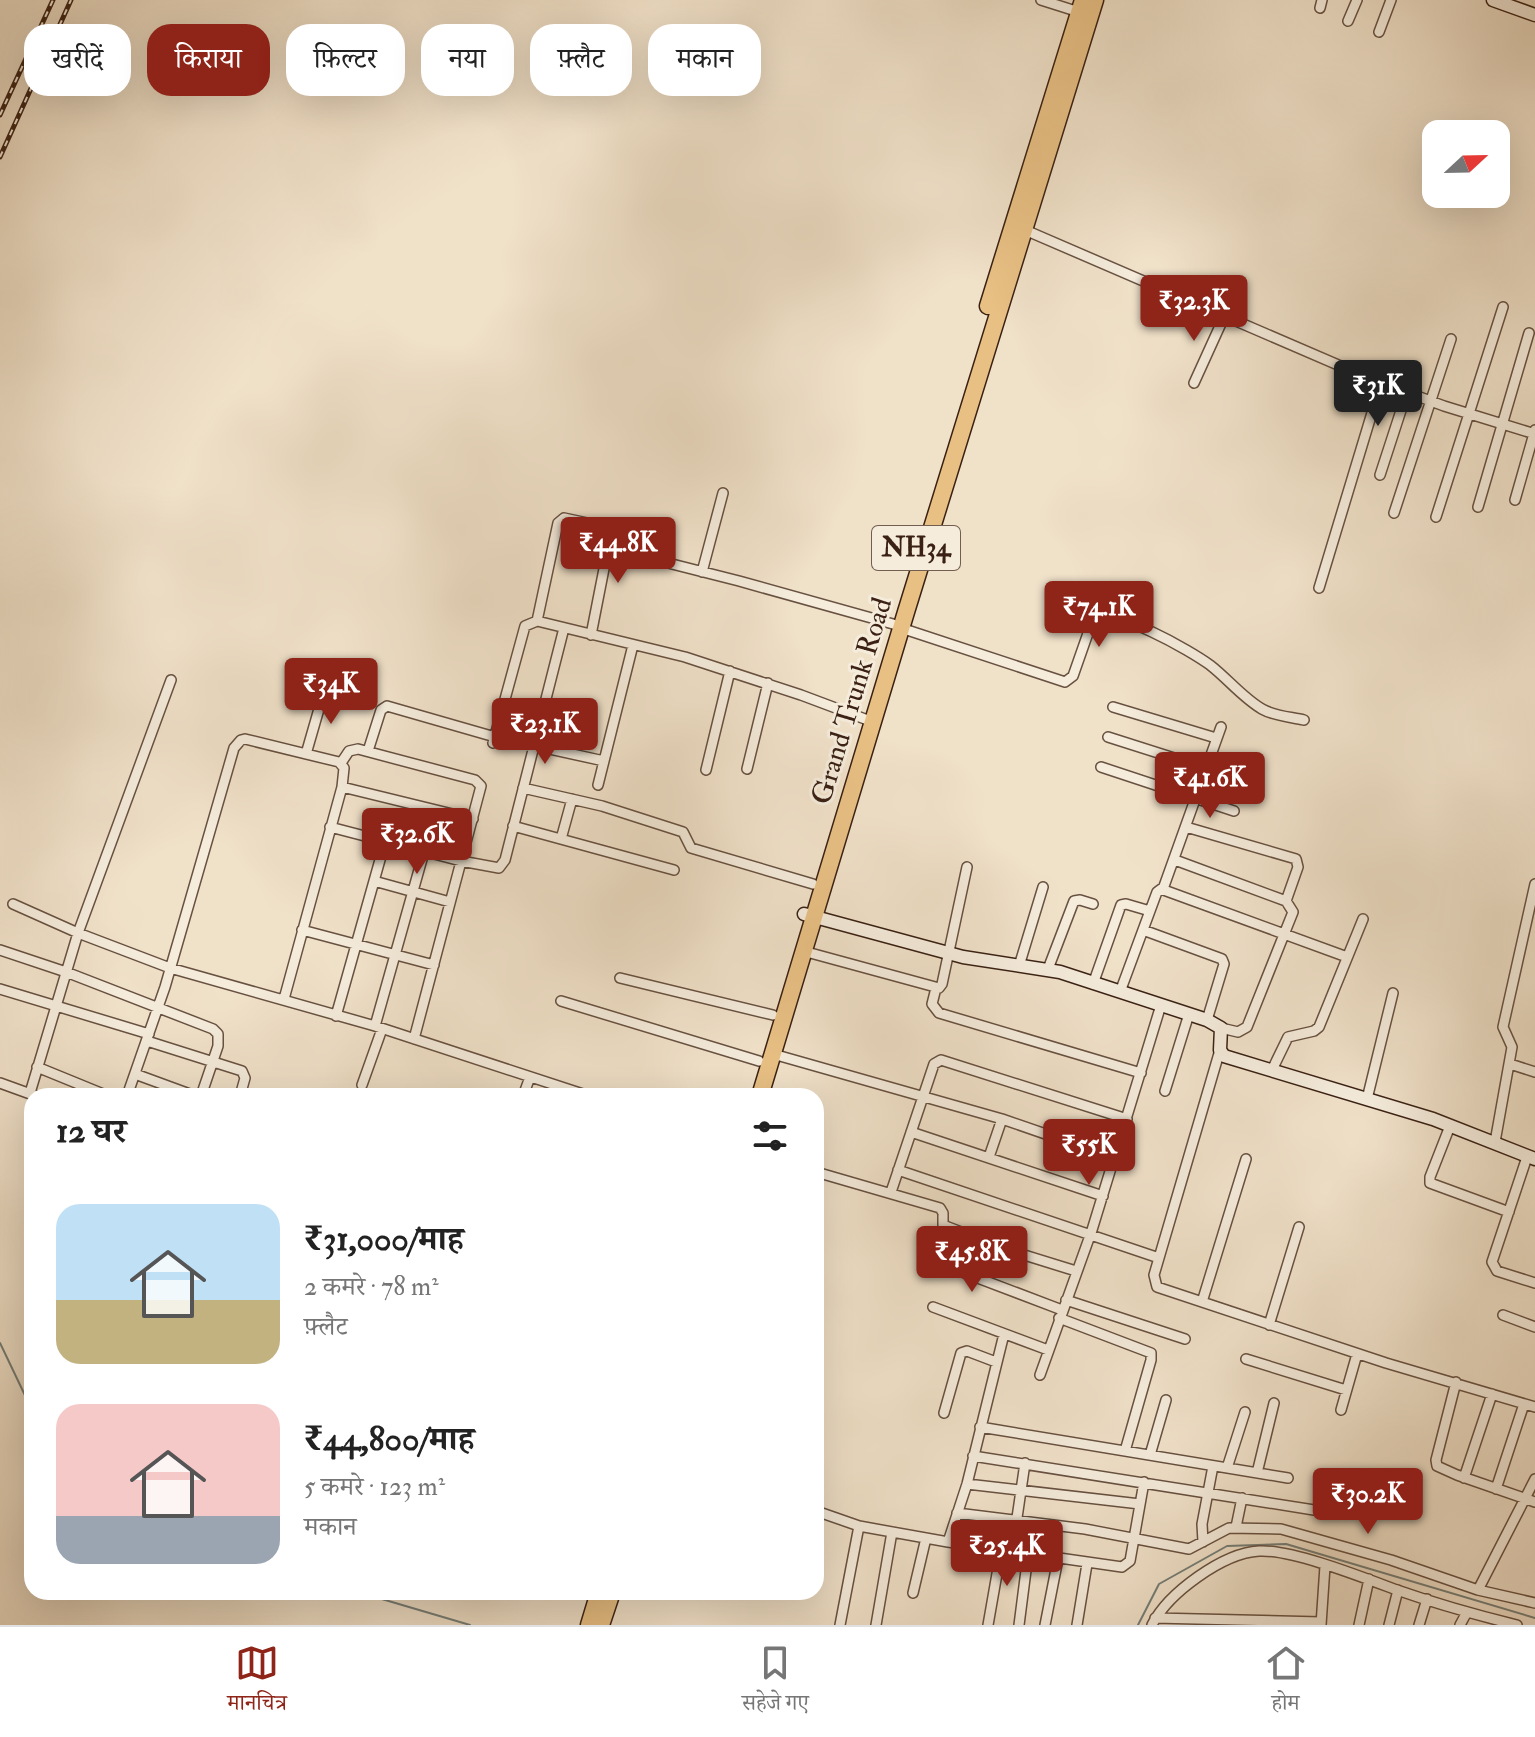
<!DOCTYPE html>
<html lang="hi">
<head>
<meta charset="utf-8">
<style>
	body { margin:0; font-family:"IM FELL Double Pica","Noto Serif Devanagari",serif; background:#f6f6f6; color:#222; height:100vh; display:flex; flex-direction:column; font-size:30px; white-space:nowrap }
	* { box-sizing:border-box; margin:0 }
	p { font-size:26px; color:#767676 }
	.icon { flex:none; width:44px; height:44px; fill:none; stroke:currentColor; stroke-width:2; stroke-linecap:round; stroke-linejoin:round }
	.map { position:relative; flex:1; overflow:hidden }
	.details { position:absolute; left:24px; top:1088px; width:800px; height:512px; display:flex; flex-direction:column; background:#fff; border-radius:24px; box-shadow:0 8px 32px #0002 }
	.details>* { flex:none }
	.top-card { position:absolute; left:24px; top:24px; width:800px; height:72px; display:flex; gap:16px }
	.needle { width:52px; rotate:68deg }
	.controls { position:absolute; left:1422px; top:120px; display:grid; gap:16px }
	.controls a { display:grid; place-items:center; width:88px; height:88px; border-radius:16px; background:#fff; box-shadow:0 8px 32px #0002; font-size:40px }
	.price { position:absolute; translate:-50% -68px; padding:0 18px; border-radius:8px; background:#8f2418; color:#fff; font-size:26px; line-height:52px; filter:drop-shadow(0 2px 4px #0008) }
	.price::after { content:''; position:absolute; left:50%; top:48px; width:24px; height:18px; margin-left:-12px; background:inherit; clip-path:polygon(0 0,100% 0,50% 100%) }
	.price.current { background:#222; color:#fff }
	ul { padding:0; list-style:none }
	li { display:flex; align-items:center; gap:24px; height:200px; padding:0 32px }
	li span { display:grid; place-items:center; flex:none; width:224px; height:160px; border-radius:24px; color:#555 }
	li>.icon { margin-inline-start:auto }
	span .icon { width:96px; height:96px; fill:#fffc; stroke-width:1 }
	li b { font-size:34px }
	h2 { display:flex; justify-content:space-between; align-items:center; height:96px; padding:0 32px; font-size:34px }
	.tag { padding:0 28px; border-radius:24px; background:#fff; box-shadow:0 8px 32px #0002; font-size:28px; line-height:72px }
	.tag.current { background:#8f2418; color:#fff }
	.menu { display:flex; justify-content:space-around; align-items:center; height:112px; border-top:2px solid #e0e0e0; background:#fff; font-size:22px; color:#767676 }
	.menu a { display:grid; justify-items:center; gap:4px }
	.menu .current { color:#8f2418 }
	.map>svg:first-child { display:block }
</style>
</head>
<body>
<div class="map">
<svg width="1535" height="1625" viewBox="0 0 1535 1625">
	<rect width="100%" height="100%" fill="#f0e1c9"/>
	<filter id="stains"><feTurbulence type="fractalNoise" baseFrequency=".0025" numOctaves="4"/><feColorMatrix values="0 0 0 0 .2 0 0 0 0 .09 0 0 0 0 .02 0 0 0 .5 -.17"/></filter>
	<radialGradient id="worn" r=".72"><stop offset=".6" stop-color="#630" stop-opacity="0"/><stop offset="1" stop-color="#630" stop-opacity=".3"/></radialGradient>
	<g fill="none" stroke-linecap="round" stroke-linejoin="round">
		<path stroke="#747e78" stroke-width="2" d="M 0,1343 L 32,1410
			M 358,1592 L 470,1625
			M 1138,1625 L 1159,1584 L 1227,1546 L 1286,1544 L 1535,1618"/>
		<defs>
			<path id="street" d="M 1041,0 L 1079,12
				M 1320,8 L 1322,0
				M 1348,21 L 1357,0
				M 1379,32 L 1391,0
				M 1025,230 L 1366,377 L 1444,406 L 1535,434
				M 1194,383 L 1224,317
				M 1380,475 L 1407,392
				M 1515,500 L 1535,430
				M 1478,507 L 1529,333
				M 1394,513 L 1451,339
				M 1436,517 L 1503,307
				M 702,572 L 723,493
				M 1319,588 L 1381,383
				M 537,621 L 558,523 L 564,518 L 657,538 L 662,544 L 662,560 L 668,563 L 739,581 L 893,624
				M 901,628 L 1065,682 L 1073,676 L 1093,619 C 1113,606 1191,651 1210,665 C 1228,679 1243,698 1262,709 C 1274,716 1291,717 1304,720
				M 591,635 L 612,528
				M 1113,707 L 1216,738
				M 1108,737 L 1240,779
				M 493,743 L 525,626 L 537,621 L 685,657 L 801,695 L 873,722
				M 368,751 L 381,710 L 387,706 L 495,737 L 604,761
				M 306,754 L 325,688
				M 341,763 L 349,751 L 358,749 L 475,780 L 481,786 L 414,1039
				M 1101,767 L 1234,811
				M 747,769 L 768,683
				M 706,770 L 730,671
				M 598,785 L 633,645
				M 342,787 L 473,819
				M 523,788 L 602,806 L 683,832 L 691,848 L 813,884
				M 513,826 L 674,870
				M 330,827 L 461,861 L 499,868 L 505,860 L 564,628
				M 1186,827 L 1296,859 L 1298,867 L 1286,901
				M 561,839 L 572,799
				M 1175,860 L 1286,901 L 1293,912 L 1247,1027 L 1238,1032 L 1221,1028
				M 374,881 L 450,902
				M 1163,889 L 1221,727
				M 13,904 L 78,933 L 170,968 L 375,1026 L 589,1096
				M 302,930 L 434,965
				M 1143,930 L 1222,959 L 1224,964 L 1207,1020
				M 0,950 L 66,972 L 213,1029 L 218,1034 L 218,1046 L 201,1096
				M 803,951 L 939,988 L 942,984 L 967,867
				M 1019,966 L 1043,887
				M 1048,969 L 1074,901 L 1080,900 L 1093,904
				M 620,978 L 773,1015
				M 1093,984 L 1121,905 L 1126,904 L 1150,911
				M 936,988 L 932,1004 L 939,1013 L 1141,1073
				M 0,989 L 149,1034
				M 1120,992 L 1157,892 L 1161,889 L 1347,957
				M 561,1001 L 759,1061
				M 336,1016 L 385,842
				M 375,1026 L 424,852
				M 147,1041 L 242,1071 L 245,1078 L 240,1096
				M 1220,1050 L 1154,1275 L 1157,1287 L 1386,1363 L 1535,1407
				M 773,1054 L 1002,1119 L 1115,1158
				M 1510,1064 L 1535,1072
				M 37,1067 L 108,1096
				M 1272,1070 L 1288,1037 L 1314,1031 L 1319,1027 L 1363,919
				M 135,1074 L 195,1096
				M 0,1083 L 36,1096
				M 362,1085 L 382,1029
				M 1165,1091 L 1189,1014
				M 30,1093 L 78,933 L 171,680
				M 127,1096 L 165,987 L 234,748 L 241,740 L 245,739 L 339,762 L 344,768 L 342,787 L 284,999
				M 523,1096 L 530,1077
				M 1367,1099 L 1393,993
				M 1450,1126 L 1430,1177 L 1430,1183 L 1509,1212
				M 911,1132 L 1103,1196
				M 1495,1142 L 1512,1047 L 1503,1027 L 1535,884
				M 989,1157 L 1002,1119
				M 1527,1157 L 1492,1262 L 1497,1271 L 1535,1283
				M 898,1170 L 1159,1258
				M 816,1172 L 940,1208 L 943,1213 L 943,1225 L 1005,1249 L 1076,1271
				M 891,1192 L 934,1064 L 941,1060 L 1127,1119
				M 961,1232 L 951,1262 L 954,1269 L 1062,1310
				M 1066,1300 L 1185,1339
				M 1202,1302 L 1246,1159
				M 933,1307 L 1048,1350
				M 1503,1315 L 1535,1327
				M 1059,1318 L 1151,1353 L 1151,1360 L 1125,1451
				M 1269,1325 L 1299,1227
				M 1246,1359 L 1346,1390
				M 1040,1375 L 1092,1230 L 1161,1005
				M 1456,1382 L 1436,1460 L 1437,1466 L 1457,1475 L 1535,1502
				M 1341,1410 L 1357,1354
				M 944,1413 L 961,1353 L 967,1351 L 996,1362
				M 980,1427 L 1288,1478
				M 1150,1455 L 1166,1400
				M 973,1456 L 1314,1510
				M 1227,1468 L 1245,1412
				M 1257,1473 L 1274,1403
				M 1464,1478 L 1492,1394
				M 967,1484 L 1140,1504
				M 1496,1489 L 1524,1404
				M 816,1511 L 859,1526 L 948,1542 L 1122,1567 L 1130,1561 L 1144,1482
				M 957,1513 L 1085,1529 L 1189,1549 L 1229,1528 L 1281,1529 L 1391,1560 L 1478,1590 L 1535,1603
				M 1236,1527 L 1242,1498
				M 948,1542 L 967,1484 L 1004,1334
				M 1203,1542 L 1202,1524 L 1213,1466
				M 1012,1552 L 1025,1463
				M 1478,1590 L 1535,1479
				M 913,1593 L 926,1538
				M 1155,1618 L 1321,1622
				M 840,1625 L 859,1526
				M 876,1625 L 892,1532
				M 988,1625 L 1001,1551
				M 1019,1625 L 1028,1555
				M 1045,1625 L 1058,1559
				M 1077,1625 L 1087,1564
				M 1152,1625 C 1168,1593 1223,1553 1259,1551 C 1291,1549 1362,1577 1394,1589 C 1434,1603 1476,1615 1517,1625
				M 1321,1625 L 1325,1566
				M 1359,1625 L 1369,1579
				M 1389,1625 L 1398,1590
				M 1419,1625 L 1427,1599
				M 1460,1625 L 1467,1612"/>
			<path id="secondary" d="M 1493,0 L 1535,15
				M 804,914 L 963,957 L 1060,972 L 1207,1020 L 1221,1028 L 1220,1050 L 1224,1056 L 1433,1119 L 1535,1159"/>
			<path id="highway" d="M 988,306 L 1083,0
				M 760,1096 L 906,612 L 1095,0
				M 589,1625 L 599,1592
				M 601,1625 L 612,1592"/>
		</defs>
		<use href="#street" stroke="#685141" stroke-width="12"/>
		<use href="#secondary" stroke="#3a2114" stroke-width="15"/>
		<use href="#highway" stroke="#3a2114" stroke-width="19"/>
		<use href="#street" stroke="#f5ecdc" stroke-width="9"/>
		<use href="#secondary" stroke="#f5ecdc" stroke-width="12"/>
		<use href="#highway" stroke="#e8c084" stroke-width="16"/>
		<defs>
			<path id="rail" d="M 0,115 L 53,0
				M 0,157 L 71,0"/>
		</defs>
		<use href="#rail" stroke="#3a2114" stroke-width="5"/>
		<use href="#rail" stroke="#f5ecdc" stroke-width="2" stroke-dasharray="6" stroke-linecap="butt"/>
	</g>
	<g text-anchor="middle" dominant-baseline="central" stroke-width="6" stroke-linejoin="round" paint-order="stroke">
		<rect fill="#f5ecdc" stroke="#725e50" stroke-width="2" x="872" y="526" width="88" height="44" rx="6"/>
		<g font-size="26" font-weight="bold" fill="#3a2114">
			<text x="916" y="548">NH34</text>
		</g>
		<g font-size="28" fill="#3a2114" stroke="#f5ecdc">
			<text transform="translate(852 701) rotate(-73)">Grand Trunk Road</text>
		</g>
	</g>
	<rect width="100%" height="100%" filter="url(#stains)"/>
	<rect width="100%" height="100%" fill="url(#worn)"/>
</svg>
<div class="controls">
<a><svg class="needle" viewBox="-14 -14 28 28"><path d="M0-13l5 13h-10z" fill="#e53935"/><path d="M0 13l5-13h-10z" fill="#767676"/></svg></a>
</div>
<b class="price" style="left:1194px;top:343px">₹32.3K</b>
<b class="price current" style="left:1378px;top:428px">₹31K</b>
<b class="price" style="left:618px;top:585px">₹44.8K</b>
<b class="price" style="left:1099px;top:649px">₹74.1K</b>
<b class="price" style="left:331px;top:726px">₹34K</b>
<b class="price" style="left:545px;top:766px">₹23.1K</b>
<b class="price" style="left:1210px;top:820px">₹41.6K</b>
<b class="price" style="left:417px;top:876px">₹32.6K</b>
<b class="price" style="left:1089px;top:1187px">₹55K</b>
<b class="price" style="left:972px;top:1294px">₹45.8K</b>
<b class="price" style="left:1368px;top:1536px">₹30.2K</b>
<b class="price" style="left:1007px;top:1588px">₹25.4K</b>
<div class="top-card">
<a class="tag">खरीदें</a>
<a class="tag current">किराया</a>
<a class="tag">फ़िल्टर</a>
<a class="tag">नया</a>
<a class="tag">फ़्लैट</a>
<a class="tag">मकान</a>
</div>
<section class="details">
<h2>12 घर<svg class="icon" aria-label="filters" viewBox="0 0 24 24"><path d="M4 7h16M4 17h16"/><circle cx="9" cy="7" r="2"/><circle cx="15" cy="17" r="2"/></svg></h2>
<ul>
<li><span style="background:linear-gradient(#bfe0f5 60%,#c2b280 0)"><svg class="icon" aria-label="home" viewBox="0 0 24 24"><path d="M3 11l9-7 9 7M6 9v11h12V9"/></svg></span><div><b>₹31,000/माह</b><p>2 कमरे · 78 m²</p><p>फ़्लैट</p></div></li>
<li><span style="background:linear-gradient(#f6c9c9 70%,#9aa5b1 0)"><svg class="icon" aria-label="home" viewBox="0 0 24 24"><path d="M3 11l9-7 9 7M6 9v11h12V9"/></svg></span><div><b>₹44,800/माह</b><p>5 कमरे · 123 m²</p><p>मकान</p></div></li>
</ul>
</section>
</div>
<nav class="menu">
<a class="current"><svg class="icon" aria-label="map" viewBox="0 0 24 24"><path d="M3 6l6-2 6 2 6-2v14l-6 2-6-2-6 2zM9 4v14M15 6v14"/></svg>मानचित्र</a>
<a><svg class="icon" aria-label="saved" viewBox="0 0 24 24"><path d="M7 4h10v16l-5-4-5 4z"/></svg>सहेजे गए</a>
<a><svg class="icon" aria-label="home" viewBox="0 0 24 24"><path d="M3 11l9-7 9 7M6 9v11h12V9"/></svg>होम</a>
</nav>
</body>
</html>
